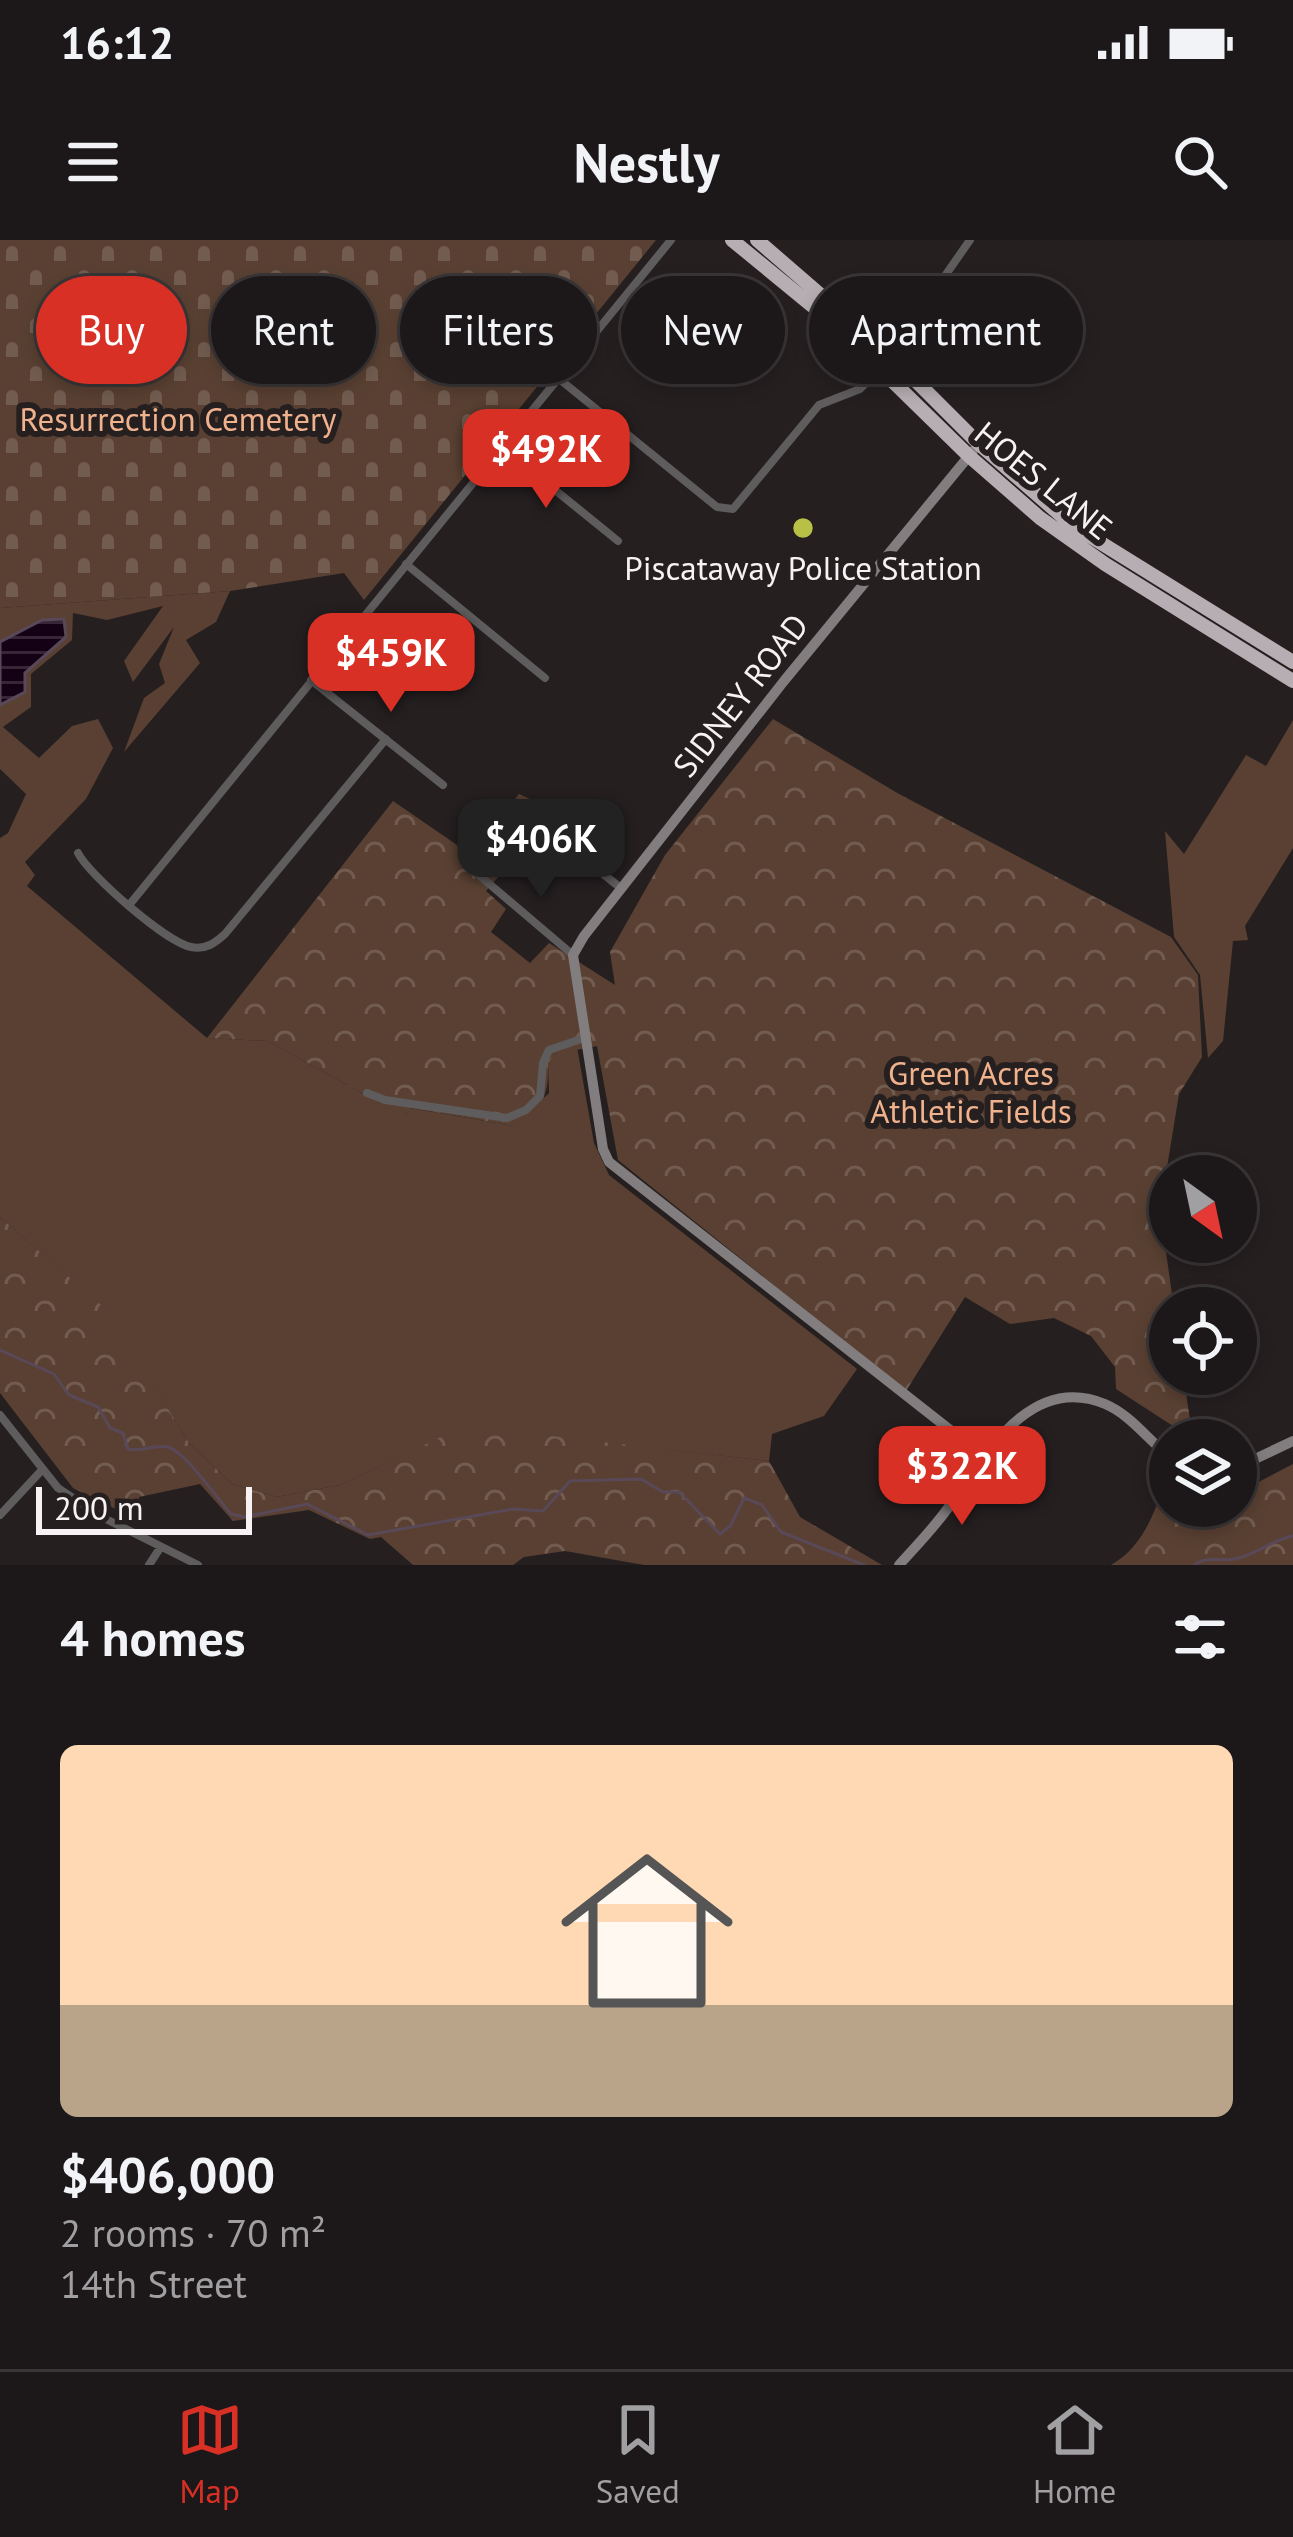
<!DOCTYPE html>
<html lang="en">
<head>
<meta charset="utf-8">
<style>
	body { margin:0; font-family:"PT Sans",sans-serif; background:#252021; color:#f1f3f6; height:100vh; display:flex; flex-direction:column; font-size:45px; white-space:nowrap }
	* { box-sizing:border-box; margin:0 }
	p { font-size:39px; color:#a09fa2 }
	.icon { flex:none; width:66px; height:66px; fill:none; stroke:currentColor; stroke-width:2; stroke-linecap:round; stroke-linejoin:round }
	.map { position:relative; height:1325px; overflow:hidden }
	.sheet { display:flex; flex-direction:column; background:#1c1718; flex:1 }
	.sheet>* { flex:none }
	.top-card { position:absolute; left:36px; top:36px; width:1221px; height:108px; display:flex; gap:24px }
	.needle { width:78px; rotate:147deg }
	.buttons { position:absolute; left:1149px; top:915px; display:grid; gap:24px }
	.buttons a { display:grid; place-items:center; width:108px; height:108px; border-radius:50%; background:#1c1718; box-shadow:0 6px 18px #0003,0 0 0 3px #3a3637; font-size:60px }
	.scale { position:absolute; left:36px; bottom:30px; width:216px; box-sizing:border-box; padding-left:12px; border:6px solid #f7f2f3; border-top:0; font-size:33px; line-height:42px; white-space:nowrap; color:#f7f2f3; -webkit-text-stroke:9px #251f20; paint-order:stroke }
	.price { position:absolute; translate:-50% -102px; padding:0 27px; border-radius:24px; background:#d93025; color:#fff; font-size:39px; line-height:78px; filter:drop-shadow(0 3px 6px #0008) }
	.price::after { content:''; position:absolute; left:50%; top:72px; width:36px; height:27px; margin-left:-18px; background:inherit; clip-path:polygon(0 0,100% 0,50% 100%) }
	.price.current { background:#222; color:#fff }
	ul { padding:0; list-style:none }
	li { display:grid; align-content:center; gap:24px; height:636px; padding:0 60px }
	li span { display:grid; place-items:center; height:372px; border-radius:18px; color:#555 }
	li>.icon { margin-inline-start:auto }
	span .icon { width:216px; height:216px; fill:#fffc; stroke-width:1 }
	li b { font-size:51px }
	h2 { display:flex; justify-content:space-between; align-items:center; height:144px; padding:0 60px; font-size:51px }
	.pill { padding:0 42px; border-radius:54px; background:#1c1718; box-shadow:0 6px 18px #0003,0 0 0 3px #3a3637; font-size:42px; line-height:108px }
	.pill.current { background:#d93025; color:#fff }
	.status { display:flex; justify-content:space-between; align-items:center; height:84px; padding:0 60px; background:#1c1718; direction:ltr }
	.status svg { height:33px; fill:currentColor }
	header { display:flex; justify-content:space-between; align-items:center; height:156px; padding:0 60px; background:#1c1718; font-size:54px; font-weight:600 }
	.tab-bar { display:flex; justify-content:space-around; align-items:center; height:168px; border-top:3px solid #3a3637; background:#1c1718; font-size:33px; color:#a09fa2 }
	.tab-bar a { display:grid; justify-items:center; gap:6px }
	.tab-bar .current { color:#d93025 }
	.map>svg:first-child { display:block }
</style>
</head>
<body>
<div class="status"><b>16:12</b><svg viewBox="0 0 49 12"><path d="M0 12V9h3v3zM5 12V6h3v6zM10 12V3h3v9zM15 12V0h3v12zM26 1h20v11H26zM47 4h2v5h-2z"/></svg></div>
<header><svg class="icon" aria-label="menu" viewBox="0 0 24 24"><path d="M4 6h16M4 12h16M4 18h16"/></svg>Nestly<svg class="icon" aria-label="search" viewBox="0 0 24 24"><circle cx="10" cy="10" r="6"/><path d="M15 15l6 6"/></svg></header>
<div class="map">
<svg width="1293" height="1325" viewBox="0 0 1293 1325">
	<defs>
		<pattern id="forest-crowns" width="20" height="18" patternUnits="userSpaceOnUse" patternTransform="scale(3)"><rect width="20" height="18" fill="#594032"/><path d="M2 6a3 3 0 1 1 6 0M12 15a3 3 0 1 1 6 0" fill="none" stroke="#725c50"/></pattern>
		<pattern id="cemetery-stones" width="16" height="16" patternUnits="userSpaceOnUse" patternTransform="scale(3)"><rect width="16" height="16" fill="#594032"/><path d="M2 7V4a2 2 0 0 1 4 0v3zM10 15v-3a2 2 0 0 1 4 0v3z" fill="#725c50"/></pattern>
		<pattern id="water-rules" width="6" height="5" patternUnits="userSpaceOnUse" patternTransform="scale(3)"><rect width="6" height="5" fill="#150116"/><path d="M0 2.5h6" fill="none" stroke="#382638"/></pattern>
	</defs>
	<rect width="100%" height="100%" fill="#251f20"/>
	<path fill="#594032" d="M 230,351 L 216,382 L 186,400 L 200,423 L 124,512 L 144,458 L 165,443 L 159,424 L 174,387 L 133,442 L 124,421 L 163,366 L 107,380 L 73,373 L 72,400 L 31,434 L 31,467 L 3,487 L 39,518 L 72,486 L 98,479 L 113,508 L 86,559 L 25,622 L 35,635 L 27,646 L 207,798 L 268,801 L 380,863 L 380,869 L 409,874 L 410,868 L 514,886 L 549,853 L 548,822 L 555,814 L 577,807 L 594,903 L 609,935 L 857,1129 L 824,1176 L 772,1194 L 769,1221 L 464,1187 L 340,1245 L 277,1257 L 232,1244 L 189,1203 L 108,1072 L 0,977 L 0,598 L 8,593 L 26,554 L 0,529 L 0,368 Z
		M 1293,480 L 1293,608 L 1245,686 L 1248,700 L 1233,701 L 1223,801 L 1208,818 L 1200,735 L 1174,697 L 1165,591 L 1184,614 L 1246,515 L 1266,526 Z"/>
	<path fill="url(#forest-crowns)" d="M 773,479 L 899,554 L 1171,697 L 1198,735 L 1202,817 L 1179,854 L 1160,970 L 1174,1068 L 1170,1068 L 1170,1134 L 1183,1134 L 1193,1199 L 1116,1149 L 1115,1127 L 1091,1096 L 1054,1078 L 1010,1084 L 965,1057 L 906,1151 L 618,920 L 597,806 L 555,814 L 548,823 C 549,856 543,869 514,886 L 411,868 L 409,874 L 379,870 L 380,863 L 268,801 L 207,798 L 393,561 L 457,605 L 466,623 L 519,554 L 556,571 L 486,651 L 506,669 L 491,692 L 530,723 L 549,703 L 615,745 L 610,712 L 665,615 Z
		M 0,977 L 109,1072 L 189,1203 L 232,1244 L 277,1257 L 340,1245 L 464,1186 L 769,1221 L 800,1277 L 882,1325 L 644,1325 L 565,1311 L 524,1317 L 513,1325 L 413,1325 L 381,1297 L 370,1299 L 309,1270 L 233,1281 L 200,1244 L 139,1257 L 140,1281 L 73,1248 L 0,1153 Z
		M 1293,1224 L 1293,1325 L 1111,1325 C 1146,1305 1156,1267 1169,1232 L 1170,1266 L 1236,1266 L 1236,1254 Z"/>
	<path fill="url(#cemetery-stones)" d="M 0,0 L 656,0 L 364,360 L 344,333 L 230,351 L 0,368 Z"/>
	<path fill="url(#water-rules)" stroke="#594958" stroke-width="3" d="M 64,379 L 66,397 L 25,433 L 25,452 L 0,465 L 0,402 L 42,380 Z"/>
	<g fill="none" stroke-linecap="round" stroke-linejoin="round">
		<path stroke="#594958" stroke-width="3" d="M 0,1110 L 54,1134 L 69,1155 L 98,1167 L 110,1188 L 123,1193 L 128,1209 C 143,1212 154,1204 168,1207 C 186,1213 217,1258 231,1274 L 244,1277 L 307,1264 L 368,1295 L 513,1269 L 543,1271 L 570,1241 L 641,1239 L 663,1252 L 679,1252 L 720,1294 L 731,1285 L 744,1258 L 762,1265 L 781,1292 L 864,1325
			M 1194,1325 C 1208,1315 1218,1322 1234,1319 C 1255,1316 1271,1300 1293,1296"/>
		<path stroke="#5f5c5d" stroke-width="8" d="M 558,138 L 717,267 L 733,269 L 819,165 L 860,149 L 880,129 L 970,0
			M 502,207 L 618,301
			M 406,324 L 545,438
			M 311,440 L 443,545
			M 527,567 L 479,626 L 480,636 L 573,715
			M 524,571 L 622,649
			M 78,613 C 89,635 166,702 191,707 C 206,710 215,703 225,694 L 386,499
			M 130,664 L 671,0
			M 367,853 L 385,860 L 507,878 L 526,870 L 540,856 L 543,823 L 549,810 L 584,798
			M 0,1175 L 58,1248 L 102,1277 L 198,1325
			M 0,1275 L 41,1231
			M 149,1325 L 160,1308"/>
		<path stroke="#827d7f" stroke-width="10" d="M 973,211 L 784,441 L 584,696 L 573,715 L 603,909 L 609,922 L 982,1215
			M 1236,1228 L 1293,1201
			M 899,1325 C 916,1306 933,1289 948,1268 C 983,1219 1029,1132 1105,1164 C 1131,1175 1148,1200 1170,1217"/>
		<path stroke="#b6aeb2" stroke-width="14" d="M 732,0 L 832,82 L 969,216 L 1040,278 L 1105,324 L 1293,441
			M 757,0 L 890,115 L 979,204 L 1072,285 L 1293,422"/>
	</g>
	<circle fill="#b9c046" stroke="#251f20" stroke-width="4.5" cx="803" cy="288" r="12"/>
	<g text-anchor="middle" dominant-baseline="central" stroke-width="12" stroke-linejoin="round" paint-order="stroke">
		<g font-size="33" fill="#f0b18d" stroke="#251f20">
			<text x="178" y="178">Resurrection Cemetery</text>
			<text x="971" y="832">Green Acres<tspan x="971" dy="38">Athletic Fields</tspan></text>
		</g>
		<g font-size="33" fill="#f7f2f3" stroke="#251f20">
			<text transform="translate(1044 240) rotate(39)">HOES LANE</text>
			<text transform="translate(740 455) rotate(-52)">SIDNEY ROAD</text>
		</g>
		<g font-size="33" fill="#f7f2f3" stroke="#251f20">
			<text x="803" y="327">Piscataway Police Station</text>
		</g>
	</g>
</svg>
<div class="buttons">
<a><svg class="needle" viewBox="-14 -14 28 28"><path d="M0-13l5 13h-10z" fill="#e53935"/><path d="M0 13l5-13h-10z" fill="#a09fa2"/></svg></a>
<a><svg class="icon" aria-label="locate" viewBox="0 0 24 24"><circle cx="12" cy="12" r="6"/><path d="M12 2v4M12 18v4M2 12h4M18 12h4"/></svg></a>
<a><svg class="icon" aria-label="layers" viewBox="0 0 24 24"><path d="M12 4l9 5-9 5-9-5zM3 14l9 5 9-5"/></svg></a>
</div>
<div class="scale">200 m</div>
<b class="price" style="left:546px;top:271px">$492K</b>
<b class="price" style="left:391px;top:475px">$459K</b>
<b class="price current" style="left:541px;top:661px">$406K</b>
<b class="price" style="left:962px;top:1288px">$322K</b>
<div class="top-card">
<a class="pill current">Buy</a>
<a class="pill">Rent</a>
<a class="pill">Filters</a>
<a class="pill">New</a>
<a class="pill">Apartment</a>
</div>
</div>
<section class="sheet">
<h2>4 homes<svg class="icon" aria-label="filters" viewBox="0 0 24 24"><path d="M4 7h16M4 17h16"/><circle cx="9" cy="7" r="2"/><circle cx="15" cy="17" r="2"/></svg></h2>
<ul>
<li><span style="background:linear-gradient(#ffd9b3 70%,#b9a48a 0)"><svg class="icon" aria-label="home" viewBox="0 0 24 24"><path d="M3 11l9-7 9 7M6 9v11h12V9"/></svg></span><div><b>$406,000</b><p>2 rooms · 70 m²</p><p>14th Street</p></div></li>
</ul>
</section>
<nav class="tab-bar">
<a class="current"><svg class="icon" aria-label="map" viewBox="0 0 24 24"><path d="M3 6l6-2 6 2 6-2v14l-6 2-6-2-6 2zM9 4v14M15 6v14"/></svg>Map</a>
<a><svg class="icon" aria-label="saved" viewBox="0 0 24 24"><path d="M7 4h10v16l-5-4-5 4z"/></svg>Saved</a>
<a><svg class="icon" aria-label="home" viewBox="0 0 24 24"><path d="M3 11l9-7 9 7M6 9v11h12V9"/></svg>Home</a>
</nav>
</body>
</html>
